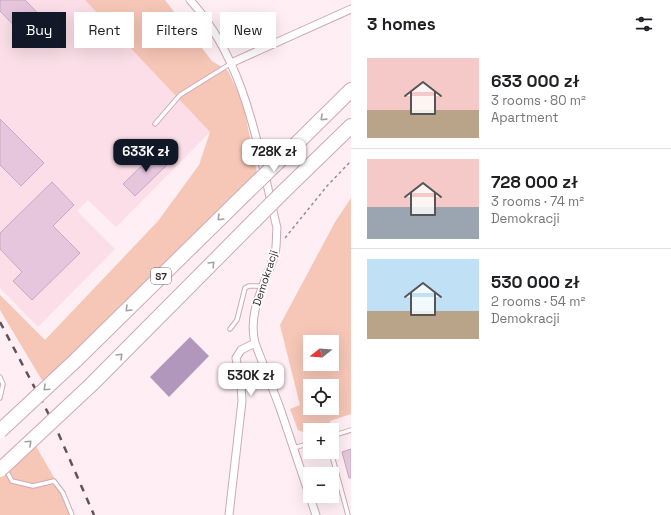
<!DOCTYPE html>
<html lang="en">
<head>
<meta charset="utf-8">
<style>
	body { margin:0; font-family:"Space Grotesk",sans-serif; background:#f2f2f2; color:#202124; height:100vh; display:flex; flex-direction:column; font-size:15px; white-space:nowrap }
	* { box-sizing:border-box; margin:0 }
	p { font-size:13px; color:#757577 }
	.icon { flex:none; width:22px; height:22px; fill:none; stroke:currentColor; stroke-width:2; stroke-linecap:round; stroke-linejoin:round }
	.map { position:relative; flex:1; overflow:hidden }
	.details { display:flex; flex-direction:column; background:#fff; width:320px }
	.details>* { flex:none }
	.guide { position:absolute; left:12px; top:12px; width:279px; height:36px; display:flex; gap:8px }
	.needle { width:26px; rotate:253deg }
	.controls { position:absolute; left:303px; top:335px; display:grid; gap:8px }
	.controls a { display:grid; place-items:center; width:36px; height:36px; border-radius:0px; background:#fff; box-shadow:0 4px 16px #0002; font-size:20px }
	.price { position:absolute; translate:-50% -34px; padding:0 9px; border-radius:8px; background:#fff; color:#222; font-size:13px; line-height:26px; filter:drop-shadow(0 1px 2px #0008) }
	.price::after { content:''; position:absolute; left:50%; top:24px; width:12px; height:9px; margin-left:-6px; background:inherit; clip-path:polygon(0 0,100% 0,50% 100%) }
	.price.active { background:#111827; color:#fff }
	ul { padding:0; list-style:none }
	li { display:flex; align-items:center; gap:12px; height:100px; padding:0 16px }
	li+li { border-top:1px solid #e0e0e0 }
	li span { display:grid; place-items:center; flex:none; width:112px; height:80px; border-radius:0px; color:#555 }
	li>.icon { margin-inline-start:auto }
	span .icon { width:48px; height:48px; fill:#fffc; stroke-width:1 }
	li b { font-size:17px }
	h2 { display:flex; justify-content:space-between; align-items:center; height:48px; padding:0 16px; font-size:17px }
	.pill { padding:0 14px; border-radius:0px; background:#fff; box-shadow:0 4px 16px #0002; font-size:14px; line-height:36px }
	.pill.active { background:#111827; color:#fff }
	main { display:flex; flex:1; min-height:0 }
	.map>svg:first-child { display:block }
</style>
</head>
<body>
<main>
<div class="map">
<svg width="351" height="515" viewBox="0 0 351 515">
	<rect width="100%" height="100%" fill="#ffeff4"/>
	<path fill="#fbdee7" d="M 0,0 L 85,0 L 210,132 L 116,227 L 88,200 L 77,211 L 115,249 L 38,327 L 0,288 Z"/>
	<path fill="#f6c6b7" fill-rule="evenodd" d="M 85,0 L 165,0 L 212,61 L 228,71 L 243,103 L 257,173 L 43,382 L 0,310 L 0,295 L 45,340 L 158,221 L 199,165 L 210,132 Z
		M 351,198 L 351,414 L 330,421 L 332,428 L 310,430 L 310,435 L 298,430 L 290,409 L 300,405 L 280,325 L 335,222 ZM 310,342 L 332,342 L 332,364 L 310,364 ZM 310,386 L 332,386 L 332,408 L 310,408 Z
		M 33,441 L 63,493 L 72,515 L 0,515 L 0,473 Z"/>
	<path fill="#b197bc" d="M 190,337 L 209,356 L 169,397 L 150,377 Z"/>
	<path fill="#e6c6dd" stroke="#c7a8be" d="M 0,0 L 25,0 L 53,29 L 35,47 L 0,11 Z
		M 0,119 L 44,163 L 21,186 L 0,165 Z
		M 158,150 L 170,162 L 135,196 L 123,184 Z
		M 52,182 L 74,205 L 53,226 L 80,253 L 32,300 L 13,281 L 22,272 L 0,249 L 0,233 Z
		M 351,449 L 351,478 L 349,478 L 342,452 Z"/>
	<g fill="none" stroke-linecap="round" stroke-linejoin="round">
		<defs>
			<path id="lane" d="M 155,124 L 180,95 L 230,64
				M 230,329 L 237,320 L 245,288 L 249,286 L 263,286
				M 0,377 L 3,384 L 0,398
				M 332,436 L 351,430
				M 294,448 L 310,443
				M 331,452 L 348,515
				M 5,468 L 12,481 L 33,486 L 54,481 L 63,493 L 72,515"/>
			<path id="street" d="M 190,0 C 247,63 258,149 277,228 C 276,236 277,246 275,253 C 266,283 247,311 255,343 L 241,350 L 236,358 L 241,385 L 242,401 L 229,515
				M 231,63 L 351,9
				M 255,343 L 280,408 L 316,515"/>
			<path id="highway" d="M 280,160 L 351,90
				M 283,192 L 351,126
				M 75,361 L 248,191
				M 92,384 L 255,220"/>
		</defs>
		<use href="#lane" stroke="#cfa9b5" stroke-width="5.5"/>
		<use href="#street" stroke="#cfa9b5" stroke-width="9"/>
		<use href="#highway" stroke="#cfa9b5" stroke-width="16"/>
		<path stroke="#9c8c91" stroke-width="1.5" stroke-dasharray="3 3" stroke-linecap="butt" d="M 285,238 L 327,186 L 351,161"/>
		<use href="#lane" stroke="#fff" stroke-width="3.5"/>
		<use href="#street" stroke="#fff" stroke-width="7"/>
		<use href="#highway" stroke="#fff" stroke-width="14"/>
		<path stroke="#625358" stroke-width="2.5" stroke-dasharray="7 7" stroke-linecap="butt" d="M 0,322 L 56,428 L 94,515"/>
		<defs>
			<path id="highway-bridge" d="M 248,191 L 280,160
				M 255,220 L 283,192
				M 0,431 L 75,361
				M 0,470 L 92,384"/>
		</defs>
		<use href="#highway-bridge" stroke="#cfa9b5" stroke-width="16" stroke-linecap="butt"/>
		<use href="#highway-bridge" stroke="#fff" stroke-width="14"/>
	</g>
	<defs><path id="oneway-chevron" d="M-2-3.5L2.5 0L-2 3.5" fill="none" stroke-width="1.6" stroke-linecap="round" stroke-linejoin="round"/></defs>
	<g stroke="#a59fa1">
		<use href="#oneway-chevron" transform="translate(323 118) rotate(136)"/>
		<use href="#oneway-chevron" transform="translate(220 218) rotate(135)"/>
		<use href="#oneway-chevron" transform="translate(212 264) rotate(-45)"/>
		<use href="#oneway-chevron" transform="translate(128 309) rotate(135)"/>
		<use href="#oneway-chevron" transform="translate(120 356) rotate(-45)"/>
		<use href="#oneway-chevron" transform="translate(46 388) rotate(137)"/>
		<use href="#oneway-chevron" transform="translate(29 443) rotate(-43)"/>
	</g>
	<g text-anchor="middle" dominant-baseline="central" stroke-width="3.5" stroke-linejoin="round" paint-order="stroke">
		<rect fill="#fff" stroke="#74696d" stroke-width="1" x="151" y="268" width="20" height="16" rx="3"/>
		<g font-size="10" font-weight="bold" fill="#38292e">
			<text x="161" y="276">S7</text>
		</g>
		<g font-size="11" fill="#38292e" stroke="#fff">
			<text transform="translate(265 278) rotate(-72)">Demokracji</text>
		</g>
	</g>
</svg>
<div class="controls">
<a><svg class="needle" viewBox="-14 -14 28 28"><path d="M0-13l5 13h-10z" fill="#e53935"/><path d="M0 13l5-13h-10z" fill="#757577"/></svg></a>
<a><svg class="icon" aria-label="locate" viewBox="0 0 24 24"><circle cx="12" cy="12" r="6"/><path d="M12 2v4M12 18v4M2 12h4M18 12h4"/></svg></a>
<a>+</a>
<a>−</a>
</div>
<b class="price active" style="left:146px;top:173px">633K zł</b>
<b class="price" style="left:274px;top:173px">728K zł</b>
<b class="price" style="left:251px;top:397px">530K zł</b>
<div class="guide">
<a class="pill active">Buy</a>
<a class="pill">Rent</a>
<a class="pill">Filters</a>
<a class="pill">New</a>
</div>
</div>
<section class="details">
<h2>3 homes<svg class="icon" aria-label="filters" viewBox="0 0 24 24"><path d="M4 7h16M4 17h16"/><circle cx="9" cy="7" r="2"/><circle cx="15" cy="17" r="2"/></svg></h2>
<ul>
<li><span style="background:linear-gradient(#f6c9c9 65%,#b9a48a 0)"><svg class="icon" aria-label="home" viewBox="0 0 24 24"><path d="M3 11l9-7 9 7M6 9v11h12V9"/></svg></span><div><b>633 000 zł</b><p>3 rooms · 80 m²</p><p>Apartment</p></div></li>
<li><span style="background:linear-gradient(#f6c9c9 60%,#9aa5b1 0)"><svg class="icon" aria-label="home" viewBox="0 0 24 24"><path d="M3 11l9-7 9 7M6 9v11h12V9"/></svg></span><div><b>728 000 zł</b><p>3 rooms · 74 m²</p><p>Demokracji</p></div></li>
<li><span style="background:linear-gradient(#bfe0f5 65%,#b9a48a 0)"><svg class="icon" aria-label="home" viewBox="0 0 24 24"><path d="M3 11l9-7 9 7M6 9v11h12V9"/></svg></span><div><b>530 000 zł</b><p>2 rooms · 54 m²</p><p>Demokracji</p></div></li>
</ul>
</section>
</main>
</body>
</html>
